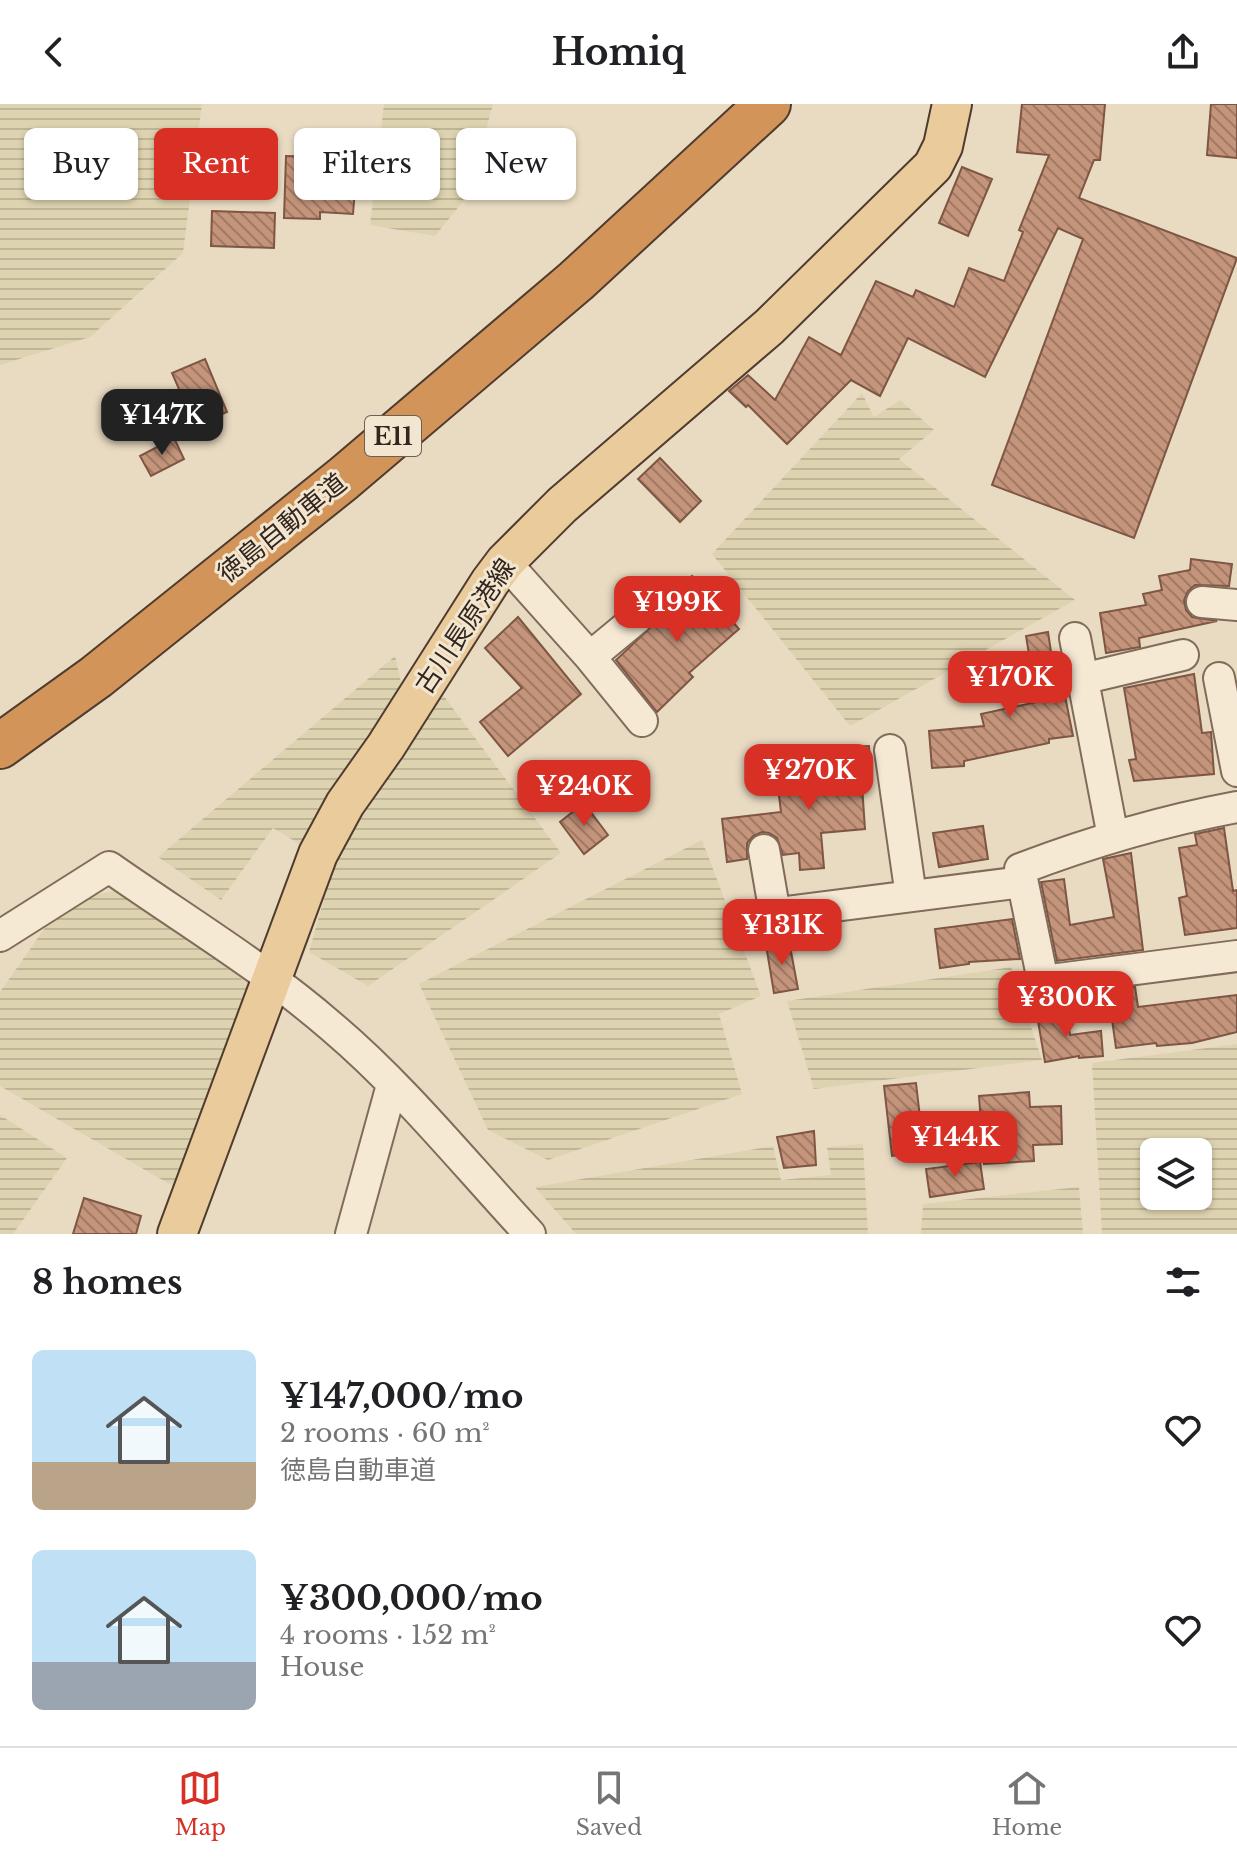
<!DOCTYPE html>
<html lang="en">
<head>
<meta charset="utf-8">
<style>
	body { margin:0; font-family:"Libre Baskerville","Noto Sans JP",serif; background:#f2f2f2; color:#202124; height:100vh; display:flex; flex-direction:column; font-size:30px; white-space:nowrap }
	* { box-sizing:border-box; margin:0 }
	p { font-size:26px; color:#757577 }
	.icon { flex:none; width:44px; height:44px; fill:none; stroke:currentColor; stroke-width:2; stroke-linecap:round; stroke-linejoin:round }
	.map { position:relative; height:1130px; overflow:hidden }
	.panel { display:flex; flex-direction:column; background:#fff; flex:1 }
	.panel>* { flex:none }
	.banner { position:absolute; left:24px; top:24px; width:800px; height:72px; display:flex; gap:16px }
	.tools { position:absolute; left:1140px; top:1034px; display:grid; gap:16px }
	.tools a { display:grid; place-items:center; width:72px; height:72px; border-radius:12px; background:#fff; box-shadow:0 2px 6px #0004; font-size:40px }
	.price { position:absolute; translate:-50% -68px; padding:0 18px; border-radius:16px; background:#d93025; color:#fff; font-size:26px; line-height:52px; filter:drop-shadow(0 2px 4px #0008) }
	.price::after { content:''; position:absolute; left:50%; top:48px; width:24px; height:18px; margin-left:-12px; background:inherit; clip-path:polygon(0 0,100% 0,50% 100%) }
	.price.selected { background:#222; color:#fff }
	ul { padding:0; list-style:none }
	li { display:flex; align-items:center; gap:24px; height:200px; padding:0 32px }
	li span { display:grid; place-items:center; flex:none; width:224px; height:160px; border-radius:12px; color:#555 }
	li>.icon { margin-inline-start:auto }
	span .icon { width:96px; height:96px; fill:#fffc; stroke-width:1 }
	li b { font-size:34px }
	h2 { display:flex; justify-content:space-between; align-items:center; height:96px; padding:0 32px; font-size:34px }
	.tag { padding:0 28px; border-radius:12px; background:#fff; box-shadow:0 2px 6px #0004; font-size:28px; line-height:72px }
	.tag.selected { background:#d93025; color:#fff }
	header { display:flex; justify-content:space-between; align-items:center; height:104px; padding:0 32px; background:#fff; font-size:36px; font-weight:800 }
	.dock { display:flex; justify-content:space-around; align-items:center; height:112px; border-top:2px solid #e0e0e0; background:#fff; font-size:22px; color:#757577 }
	.dock a { display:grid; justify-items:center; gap:4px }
	.dock .selected { color:#d93025 }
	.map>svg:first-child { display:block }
</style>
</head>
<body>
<header><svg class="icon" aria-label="back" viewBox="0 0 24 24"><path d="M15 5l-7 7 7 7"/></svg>Homiq<svg class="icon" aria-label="share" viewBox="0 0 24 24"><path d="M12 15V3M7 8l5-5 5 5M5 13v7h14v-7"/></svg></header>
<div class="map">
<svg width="1237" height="1130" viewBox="0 0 1237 1130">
	<defs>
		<pattern id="farmland-rules" width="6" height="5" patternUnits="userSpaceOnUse" patternTransform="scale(2)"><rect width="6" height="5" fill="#ded3b0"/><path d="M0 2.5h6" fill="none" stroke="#bfb597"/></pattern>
		<pattern id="building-back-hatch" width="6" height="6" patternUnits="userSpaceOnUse" patternTransform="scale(2)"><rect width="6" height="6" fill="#c4947b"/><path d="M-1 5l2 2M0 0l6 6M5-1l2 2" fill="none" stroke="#a07964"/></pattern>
	</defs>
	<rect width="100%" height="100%" fill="#e9dbc2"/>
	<path fill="url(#farmland-rules)" fill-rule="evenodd" d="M 0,0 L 202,0 L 183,149 L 90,233 L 0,261 Z
		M 384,0 L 493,0 L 469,90 L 435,132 L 370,121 Z
		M 862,289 L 874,313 L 900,296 L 934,326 L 899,355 L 1075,496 L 850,622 L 712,450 Z
		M 395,552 L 403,587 L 306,744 L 273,724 L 221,796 L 158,753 Z
		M 443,591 L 561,749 L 368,882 L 309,848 L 343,727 Z
		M 702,736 L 761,892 L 719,910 L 742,990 L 548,1056 L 488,1026 L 419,880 Z
		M 122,785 L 248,880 L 178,1085 L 0,982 L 0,888 L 63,798 Z
		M 1011,863 L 1042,956 L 814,985 L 787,897 Z
		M 1237,940 L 1237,1130 L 1102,1130 L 1092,959 ZM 1154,1048 L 1198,1048 L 1198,1092 L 1154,1092 Z
		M 0,1011 L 67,1054 L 13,1130 L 0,1130 Z
		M 863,1040 L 868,1130 L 576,1130 L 535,1083 L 773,1042 L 781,1076 L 831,1071 L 827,1043 Z
		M 1079,1083 L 1083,1130 L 921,1130 L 923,1100 Z"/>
	<path fill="url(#building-back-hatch)" stroke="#7e5643" stroke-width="2" d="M 1022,0 L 1105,0 L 1100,56 L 1094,56 L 1079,94 L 1237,154 L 1134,434 L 992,381 L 1083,135 L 1058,124 L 985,273 L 908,234 L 880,292 L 851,276 L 787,340 L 748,301 L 746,303 L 729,287 L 748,271 L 775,296 L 809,233 L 841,251 L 876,177 L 913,193 L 916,186 L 954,203 L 969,164 L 1004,177 L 1023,128 L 1019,126 L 1049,51 L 1017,48 Z
		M 1211,0 L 1237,0 L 1237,54 L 1207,51 Z
		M 335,36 L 359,38 L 353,110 L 320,108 L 320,115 L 284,114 L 286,52 L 333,53 Z
		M 962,63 L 992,75 L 968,132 L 939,119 Z
		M 212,107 L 275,109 L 274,144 L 211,142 Z
		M 205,255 L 227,308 L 195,322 L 172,269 Z
		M 174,334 L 184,355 L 151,372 L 140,352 Z
		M 660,354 L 701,397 L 680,418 L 638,375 Z
		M 1191,455 L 1232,460 L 1229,482 L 1195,481 L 1188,487 L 1184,496 L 1186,506 L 1192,513 L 1217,517 L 1139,534 L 1140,543 L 1106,549 L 1100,509 L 1146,501 L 1143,490 L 1162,486 L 1159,472 L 1190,466 Z
		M 692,472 L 739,525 L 689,569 L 693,573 L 657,608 L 616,556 L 667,508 L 661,500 Z
		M 518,513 L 581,590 L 508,652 L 480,618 L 522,584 L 485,544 Z
		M 1048,528 L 1058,594 L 1065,592 L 1073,632 L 1049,635 L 1049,639 L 964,657 L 964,662 L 932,664 L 929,627 L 984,622 L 981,610 L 1037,598 L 1026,532 Z
		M 1194,570 L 1202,629 L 1211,628 L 1214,670 L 1134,677 L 1129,656 L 1136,655 L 1124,584 Z
		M 869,642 L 871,681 L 862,681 L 865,725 L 821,729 L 824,764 L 800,766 L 799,749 L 783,751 L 777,734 L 769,729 L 762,728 L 753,732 L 747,739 L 747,755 L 727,758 L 722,715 L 781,708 L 778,684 L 796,682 L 794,672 L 841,666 L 840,643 Z
		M 584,699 L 608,731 L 584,750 L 560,718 Z
		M 983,722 L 988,755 L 939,763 L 933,729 Z
		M 1224,724 L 1233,787 L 1237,786 L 1237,824 L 1185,831 L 1179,794 L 1187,792 L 1179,744 L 1197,741 L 1195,730 Z
		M 1131,749 L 1143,846 L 1057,857 L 1041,778 L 1064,775 L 1070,821 L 1114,813 L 1103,755 Z
		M 1012,815 L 1020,855 L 969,858 L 969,860 L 940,864 L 935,825 Z
		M 789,837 L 798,885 L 774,889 L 766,841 Z
		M 1135,883 L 1138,903 L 1237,891 L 1237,928 L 1192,939 L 1157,942 L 1156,939 L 1116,944 L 1108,887 Z
		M 1066,906 L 1070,931 L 1101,927 L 1103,952 L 1079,954 L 1079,952 L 1045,958 L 1037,911 Z
		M 916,979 L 924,1048 L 892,1052 L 884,982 Z
		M 1029,988 L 1030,1003 L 1061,1002 L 1062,1040 L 1033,1041 L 1034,1057 L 984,1060 L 979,992 Z
		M 814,1027 L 816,1061 L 784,1064 L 777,1033 Z
		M 980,1058 L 984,1085 L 930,1093 L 926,1065 Z
		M 84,1094 L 141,1112 L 136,1130 L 73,1130 Z"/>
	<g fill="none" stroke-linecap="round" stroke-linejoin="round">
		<defs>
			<path id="minor" d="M 505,458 L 590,553 L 642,617
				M 1202,498 L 1237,501
				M 1075,534 L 1113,733
				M 590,553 L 636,515
				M 1219,574 L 1237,667
				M 1082,575 L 1183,551
				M 890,646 L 911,792
				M 1237,703 C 1162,717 1091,738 1020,765 L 1043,877 L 1237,852
				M 764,746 L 775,810
				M 747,813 L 1022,778
				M 0,832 L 109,763 C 183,815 263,863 332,923 C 404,984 465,1060 530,1130
				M 351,1130 L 392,981"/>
			<path id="major" d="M 177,1130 L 318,750 L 345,700 L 386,642 L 490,478 L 505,458 L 562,401 L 769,223 L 933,62 L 943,42 L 952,0"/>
			<path id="highway" d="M 0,642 L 96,573 L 343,375 L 576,177 L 768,0"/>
		</defs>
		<use href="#minor" stroke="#816c5b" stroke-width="34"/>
		<use href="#major" stroke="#4f3b2f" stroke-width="42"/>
		<use href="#highway" stroke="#4f3b2f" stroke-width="48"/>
		<use href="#minor" stroke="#f5e9d4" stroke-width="30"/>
		<use href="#major" stroke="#eacc9c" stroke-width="38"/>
		<use href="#highway" stroke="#d29459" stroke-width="44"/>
	</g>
	<g text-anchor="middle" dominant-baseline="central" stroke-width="6" stroke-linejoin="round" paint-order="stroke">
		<rect fill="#f2e6d0" stroke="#6c6053" stroke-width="2" x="365" y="312" width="56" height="40" rx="6"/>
		<g font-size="24" font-weight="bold" fill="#32261e">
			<text x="393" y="332">E11</text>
		</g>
		<g font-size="26" fill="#32261e" stroke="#f2e6d0">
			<text transform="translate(282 424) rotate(-39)">徳島自動車道</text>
			<text transform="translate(465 522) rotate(-56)">古川長原港線</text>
		</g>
	</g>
</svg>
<div class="tools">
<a><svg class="icon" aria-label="layers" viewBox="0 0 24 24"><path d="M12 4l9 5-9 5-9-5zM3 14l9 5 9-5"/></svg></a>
</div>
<b class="price selected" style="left:162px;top:353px">¥147K</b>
<b class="price" style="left:677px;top:540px">¥199K</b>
<b class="price" style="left:1010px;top:615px">¥170K</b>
<b class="price" style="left:809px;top:708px">¥270K</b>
<b class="price" style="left:584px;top:724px">¥240K</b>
<b class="price" style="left:782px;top:863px">¥131K</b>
<b class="price" style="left:1066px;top:935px">¥300K</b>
<b class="price" style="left:955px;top:1075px">¥144K</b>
<div class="banner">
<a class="tag">Buy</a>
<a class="tag selected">Rent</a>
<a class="tag">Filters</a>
<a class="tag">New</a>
</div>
</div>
<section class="panel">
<h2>8 homes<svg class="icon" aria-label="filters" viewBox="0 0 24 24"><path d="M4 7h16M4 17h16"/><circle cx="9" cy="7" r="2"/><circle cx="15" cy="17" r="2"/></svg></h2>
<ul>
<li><span style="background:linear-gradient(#bfe0f5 70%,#b9a48a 0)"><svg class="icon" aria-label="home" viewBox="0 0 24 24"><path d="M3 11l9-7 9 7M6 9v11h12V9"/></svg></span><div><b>¥147,000/mo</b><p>2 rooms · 60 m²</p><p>徳島自動車道</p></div><svg class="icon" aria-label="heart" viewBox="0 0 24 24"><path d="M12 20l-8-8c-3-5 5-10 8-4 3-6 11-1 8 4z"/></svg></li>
<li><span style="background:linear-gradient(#bfe0f5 70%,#9aa5b1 0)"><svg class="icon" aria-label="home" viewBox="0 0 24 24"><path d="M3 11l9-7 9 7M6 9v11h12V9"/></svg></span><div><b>¥300,000/mo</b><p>4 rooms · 152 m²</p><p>House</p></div><svg class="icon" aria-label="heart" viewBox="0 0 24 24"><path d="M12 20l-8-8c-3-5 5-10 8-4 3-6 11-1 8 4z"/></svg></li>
</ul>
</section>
<nav class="dock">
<a class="selected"><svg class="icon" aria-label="map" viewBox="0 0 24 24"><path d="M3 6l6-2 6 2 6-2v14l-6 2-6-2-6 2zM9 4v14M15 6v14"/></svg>Map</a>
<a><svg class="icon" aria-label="saved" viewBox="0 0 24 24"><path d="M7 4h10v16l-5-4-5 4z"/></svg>Saved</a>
<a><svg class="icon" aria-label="home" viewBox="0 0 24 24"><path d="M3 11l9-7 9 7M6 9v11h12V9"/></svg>Home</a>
</nav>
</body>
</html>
